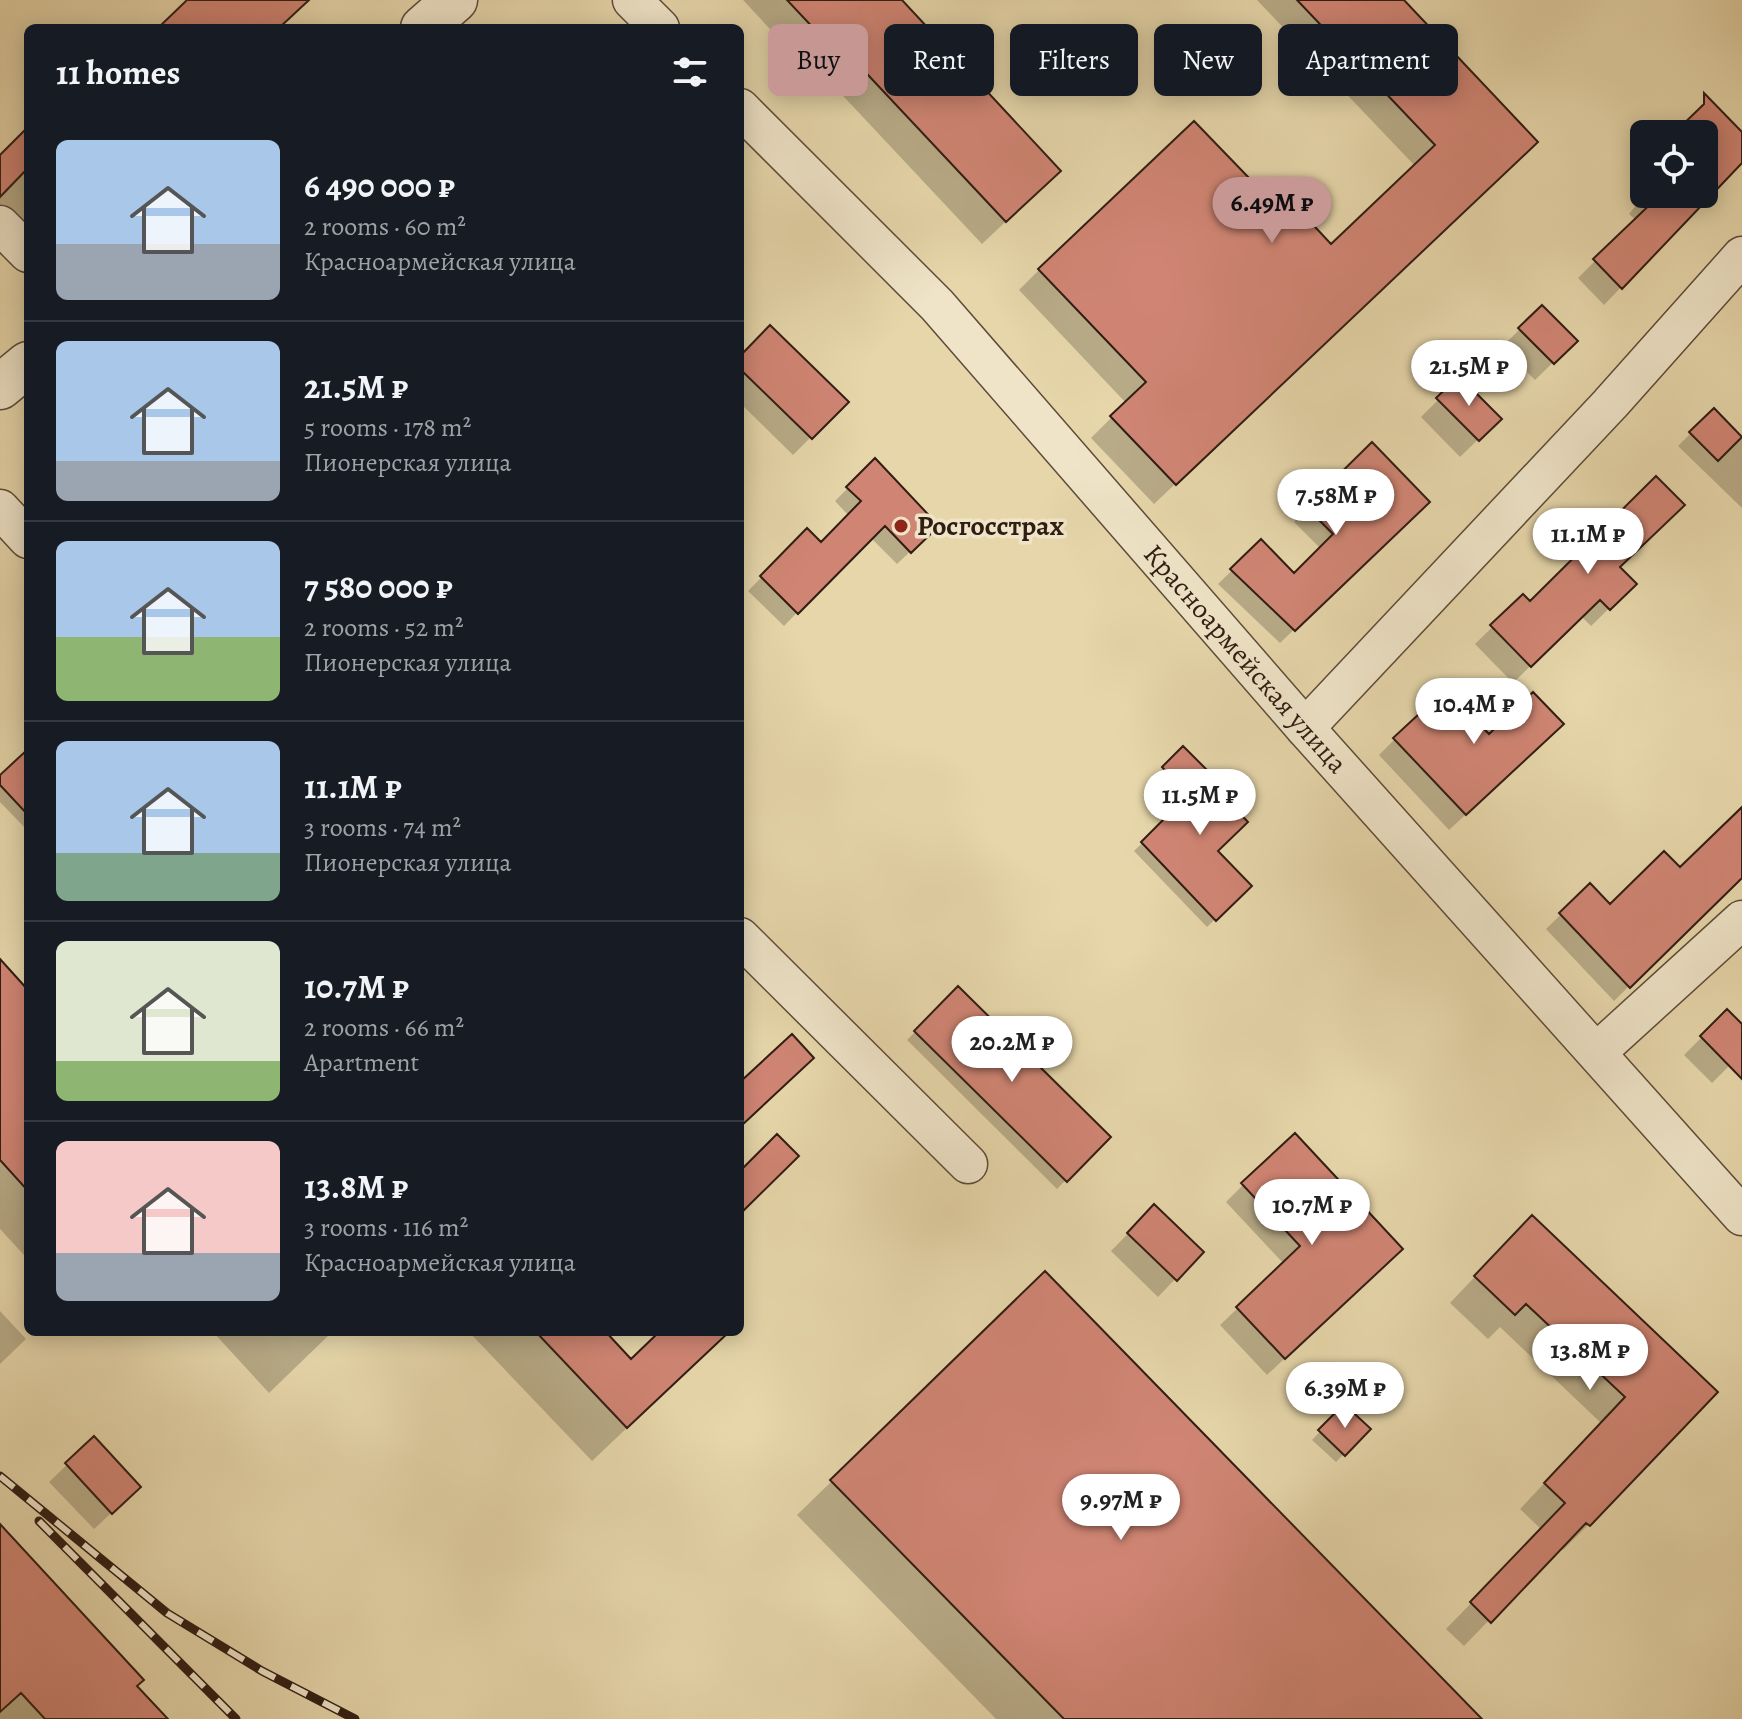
<!DOCTYPE html>
<html lang="en">
<head>
<meta charset="utf-8">
<style>
	body { margin:0; font-family:Alegreya,serif; background:#20242c; color:#f1f3f6; height:100vh; display:flex; flex-direction:column; font-size:30px; white-space:nowrap }
	* { box-sizing:border-box; margin:0 }
	p { font-size:26px; color:#9ea1a6 }
	.icon { flex:none; width:44px; height:44px; fill:none; stroke:currentColor; stroke-width:2; stroke-linecap:round; stroke-linejoin:round }
	.map { position:relative; flex:1; overflow:hidden }
	.side { position:absolute; left:24px; top:24px; width:720px; height:1312px; display:flex; flex-direction:column; background:#171b24; border-radius:12px; box-shadow:0 4px 20px #0003 }
	.side>* { flex:none }
	.guide { position:absolute; left:768px; top:24px; width:760px; height:72px; display:flex; gap:16px }
	.controls { position:absolute; left:1630px; top:120px; display:grid; gap:16px }
	.controls a { display:grid; place-items:center; width:88px; height:88px; border-radius:12px; background:#171b24; box-shadow:0 4px 20px #0003; font-size:40px }
	.price { position:absolute; translate:-50% -68px; padding:0 18px; border-radius:28px; background:#fff; color:#222; font-size:26px; line-height:52px; filter:drop-shadow(0 2px 4px #0008) }
	.price::after { content:''; position:absolute; left:50%; top:48px; width:24px; height:18px; margin-left:-12px; background:inherit; clip-path:polygon(0 0,100% 0,50% 100%) }
	.price.selected { background:#c59692; color:#111 }
	ul { padding:0; list-style:none }
	li { display:flex; align-items:center; gap:24px; height:200px; padding:0 32px }
	li+li { border-top:2px solid #363941 }
	li span { display:grid; place-items:center; flex:none; width:224px; height:160px; border-radius:12px; color:#555 }
	li>.icon { margin-inline-start:auto }
	span .icon { width:96px; height:96px; fill:#fffc; stroke-width:1 }
	li b { font-size:34px }
	h2 { display:flex; justify-content:space-between; align-items:center; height:96px; padding:0 32px; font-size:34px }
	.tag { padding:0 28px; border-radius:12px; background:#171b24; box-shadow:0 4px 20px #0003; font-size:28px; line-height:72px }
	.tag.selected { background:#c59692; color:#111 }
	.map>svg:first-child { display:block }
</style>
</head>
<body>
<div class="map">
<svg width="1742" height="1719" viewBox="0 0 1742 1719">
	<rect width="100%" height="100%" fill="#e6d6aa"/>
	<filter id="stains"><feTurbulence type="fractalNoise" baseFrequency=".0025" numOctaves="4"/><feColorMatrix values="0 0 0 0 .2 0 0 0 0 .09 0 0 0 0 .02 0 0 0 .5 -.17"/></filter>
	<radialGradient id="worn" r=".72"><stop offset=".6" stop-color="#630" stop-opacity="0"/><stop offset="1" stop-color="#630" stop-opacity=".3"/></radialGradient>
	<path fill="#0003" d="M 743,0 L 899,0 L 1035,194 L 982,244 L 815,66 L 809,71 Z
		M 1257,0 L 1401,0 L 1515,162 L 1154,504 L 1091,438 L 1126,403 L 1019,290 L 1039,270 L 1279,212 L 1331,246 L 1415,166 Z
		M 1710,102 L 1742,134 L 1742,161 L 1604,305 L 1578,278 L 1636,220 L 1629,214 L 1645,194 L 1704,194 L 1704,134 L 1676,134 Z
		M 28,139 L 28,232 L 0,206 L 0,158 Z
		M 1644,165 L 1644,193 L 1630,179 Z
		M 1542,307 L 1575,341 L 1535,380 L 1502,347 Z
		M 740,359 L 846,402 L 793,455 L 740,403 Z
		M 1459,379 L 1499,419 L 1460,457 L 1421,417 Z
		M 1714,410 L 1742,439 L 1742,508 L 1678,446 Z
		M 1372,445 L 1427,502 L 1280,643 L 1218,584 L 1261,542 L 1294,576 L 1321,549 L 1294,522 Z
		M 875,461 L 937,526 L 897,564 L 870,537 L 784,626 L 748,591 L 807,531 L 821,544 L 849,516 L 835,501 Z
		M 1618,567 L 1634,584 L 1591,626 L 1581,616 L 1513,683 L 1475,644 L 1523,597 L 1530,604 Z
		M 1489,737 L 1546,740 L 1449,830 L 1379,755 L 1395,739 Z
		M 1183,749 L 1224,800 L 1215,851 L 1249,886 L 1207,927 L 1134,851 L 1182,804 L 1155,777 Z
		M 28,752 L 28,831 L 0,802 L 0,778 Z
		M 1742,810 L 1742,874 L 1614,1001 L 1546,929 L 1590,886 L 1610,907 L 1680,870 Z
		M 0,962 L 28,992 L 28,1251 L 24,1255 L 0,1229 Z
		M 958,989 L 1108,1137 L 1057,1189 L 907,1040 Z
		M 1727,1012 L 1742,1027 L 1742,1053 L 1712,1083 L 1684,1055 Z
		M 1243,1185 L 1383,1266 L 1267,1375 L 1220,1325 L 1284,1264 L 1226,1202 Z
		M 1154,1207 L 1201,1252 L 1158,1297 L 1111,1251 Z
		M 1507,1243 L 1716,1392 L 1588,1525 L 1563,1550 L 1560,1547 L 1464,1646 L 1446,1629 L 1542,1530 L 1520,1509 L 1601,1423 L 1500,1327 L 1488,1339 L 1450,1303 Z
		M 0,1311 L 26,1339 L 0,1364 Z
		M 213,1332 L 326,1332 L 329,1335 L 269,1393 Z
		M 469,1332 L 603,1332 L 631,1361 L 662,1332 L 714,1332 L 685,1373 L 592,1461 Z
		M 1344,1406 L 1368,1429 L 1336,1462 L 1312,1440 Z
		M 94,1439 L 121,1504 L 94,1529 L 49,1482 Z
		M 832,1481 L 1479,1719 L 996,1719 L 797,1515 Z
		M 0,1527 L 135,1686 L 165,1719 L 0,1719 Z"/>
	<path fill="#d08574" stroke="#301d13" stroke-width="2" d="M 187,0 L 309,0 L 279,28 L 158,28 Z
		M 787,0 L 902,0 L 1061,171 L 1006,222 L 839,44 L 834,50 Z
		M 1297,0 L 1404,0 L 1538,142 L 1176,485 L 1110,416 L 1146,382 L 1038,269 L 1194,121 L 1279,209 L 1290,200 L 1331,244 L 1435,145 Z
		M 1704,93 L 1742,132 L 1742,163 L 1622,289 L 1593,259 L 1661,194 L 1704,194 L 1704,134 L 1673,134 L 1704,104 Z
		M 28,127 L 28,168 L 0,197 L 0,155 Z
		M 1542,305 L 1578,341 L 1554,364 L 1518,328 Z
		M 770,325 L 849,402 L 812,439 L 740,369 L 740,356 Z
		M 1459,376 L 1502,419 L 1479,441 L 1436,398 Z
		M 1714,408 L 1742,437 L 1718,461 L 1689,432 Z
		M 1372,442 L 1430,502 L 1295,631 L 1230,569 L 1261,539 L 1294,573 L 1333,534 L 1306,507 Z
		M 875,458 L 939,526 L 911,553 L 885,526 L 798,614 L 760,576 L 807,528 L 821,542 L 861,501 L 846,487 Z
		M 1656,476 L 1685,505 L 1620,567 L 1637,584 L 1610,610 L 1600,600 L 1531,667 L 1490,625 L 1523,594 L 1530,601 Z
		M 1446,689 L 1489,734 L 1533,692 L 1564,724 L 1466,815 L 1393,738 Z
		M 1183,746 L 1232,795 L 1227,800 L 1248,822 L 1218,851 L 1252,886 L 1216,921 L 1141,842 L 1188,795 L 1162,767 Z
		M 28,749 L 28,815 L 0,785 L 0,775 Z
		M 1742,807 L 1742,878 L 1630,988 L 1559,913 L 1590,883 L 1610,904 L 1664,851 L 1680,867 Z
		M 0,959 L 28,990 L 28,1191 L 0,1160 Z
		M 958,986 L 1111,1137 L 1067,1182 L 914,1031 Z
		M 1727,1009 L 1742,1024 L 1742,1079 L 1700,1036 Z
		M 792,1034 L 814,1058 L 740,1127 L 740,1082 Z
		M 1295,1133 L 1403,1249 L 1285,1359 L 1236,1307 L 1300,1246 L 1241,1183 Z
		M 777,1134 L 799,1156 L 740,1214 L 740,1171 Z
		M 1154,1204 L 1204,1252 L 1177,1281 L 1127,1233 Z
		M 1532,1215 L 1718,1392 L 1590,1526 L 1586,1523 L 1491,1623 L 1470,1602 L 1565,1503 L 1544,1483 L 1625,1397 L 1526,1304 L 1515,1315 L 1474,1276 Z
		M 1045,1271 L 1482,1719 L 1064,1719 L 830,1480 Z
		M 536,1332 L 606,1332 L 631,1359 L 659,1332 L 729,1332 L 627,1428 Z
		M 1344,1404 L 1371,1429 L 1345,1456 L 1318,1430 Z
		M 94,1436 L 141,1487 L 112,1514 L 65,1463 Z
		M 0,1524 L 144,1680 L 137,1686 L 168,1719 L 45,1719 L 21,1693 L 0,1712 Z"/>
	<g fill="none" stroke-linecap="round" stroke-linejoin="round">
		<defs>
			<g id="minor">
				<path d="M 632,0 L 660,28"/>
				<path id="s1" d="M 740,108 L 937,305 L 1305,728 L 1742,1216"/>
				<path d="M 0,225 L 28,253"/>
				<path d="M 0,509 L 28,539"/>
				<path d="M 1305,728 L 1610,404 L 1742,256"/>
				<path d="M 740,937 L 968,1164"/>
				<path d="M 1597,1052 L 1742,920"/>
			</g>
			<path id="tertiary" d="M 423,28 L 455,0
				M 0,387 L 28,364"/>
		</defs>
		<use href="#minor" stroke="#5e4b39" stroke-width="41"/>
		<use href="#tertiary" stroke="#5e4b39" stroke-width="47"/>
		<use href="#minor" stroke="#efe4c8" stroke-width="38"/>
		<use href="#tertiary" stroke="#efe4c8" stroke-width="44"/>
		<defs>
			<path id="rail" d="M 0,1476 L 167,1613 L 262,1671 L 355,1719
				M 39,1521 L 236,1719"/>
		</defs>
		<use href="#rail" stroke="#301d13" stroke-width="9"/>
		<use href="#rail" stroke="#efe4c8" stroke-width="6" stroke-dasharray="18" stroke-linecap="butt"/>
	</g>
	<circle fill="#8f2418" stroke="#efe4c8" stroke-width="3" cx="901" cy="526" r="8"/>
	<g text-anchor="middle" dominant-baseline="central" stroke-width="7" stroke-linejoin="round" paint-order="stroke">
		<g font-size="28" font-weight="bold" fill="#301d13" stroke="#efe4c8" text-anchor="start">
			<text x="917" y="526">Росгосстрах</text>
		</g>
		<g font-size="28" fill="#301d13" stroke="#efe4c8">
			<text stroke="none"><textPath href="#s1" startOffset="748">Красноармейская улица</textPath></text>
		</g>
	</g>
	<rect width="100%" height="100%" filter="url(#stains)"/>
	<rect width="100%" height="100%" fill="url(#worn)"/>
</svg>
<div class="controls">
<a><svg class="icon" aria-label="locate" viewBox="0 0 24 24"><circle cx="12" cy="12" r="6"/><path d="M12 2v4M12 18v4M2 12h4M18 12h4"/></svg></a>
</div>
<b class="price selected" style="left:1272px;top:245px">6.49M ₽</b>
<b class="price" style="left:1469px;top:408px">21.5M ₽</b>
<b class="price" style="left:1336px;top:537px">7.58M ₽</b>
<b class="price" style="left:1588px;top:576px">11.1M ₽</b>
<b class="price" style="left:1474px;top:746px">10.4M ₽</b>
<b class="price" style="left:1200px;top:837px">11.5M ₽</b>
<b class="price" style="left:1012px;top:1084px">20.2M ₽</b>
<b class="price" style="left:1312px;top:1247px">10.7M ₽</b>
<b class="price" style="left:1590px;top:1392px">13.8M ₽</b>
<b class="price" style="left:1345px;top:1430px">6.39M ₽</b>
<b class="price" style="left:1121px;top:1542px">9.97M ₽</b>
<div class="guide">
<a class="tag selected">Buy</a>
<a class="tag">Rent</a>
<a class="tag">Filters</a>
<a class="tag">New</a>
<a class="tag">Apartment</a>
</div>
<section class="side">
<h2>11 homes<svg class="icon" aria-label="filters" viewBox="0 0 24 24"><path d="M4 7h16M4 17h16"/><circle cx="9" cy="7" r="2"/><circle cx="15" cy="17" r="2"/></svg></h2>
<ul>
<li><span style="background:linear-gradient(#a9c7e8 65%,#9aa5b1 0)"><svg class="icon" aria-label="home" viewBox="0 0 24 24"><path d="M3 11l9-7 9 7M6 9v11h12V9"/></svg></span><div><b>6 490 000 ₽</b><p>2 rooms · 60 m²</p><p>Красноармейская улица</p></div></li>
<li><span style="background:linear-gradient(#a9c7e8 75%,#9aa5b1 0)"><svg class="icon" aria-label="home" viewBox="0 0 24 24"><path d="M3 11l9-7 9 7M6 9v11h12V9"/></svg></span><div><b>21.5M ₽</b><p>5 rooms · 178 m²</p><p>Пионерская улица</p></div></li>
<li><span style="background:linear-gradient(#a9c7e8 60%,#8fb573 0)"><svg class="icon" aria-label="home" viewBox="0 0 24 24"><path d="M3 11l9-7 9 7M6 9v11h12V9"/></svg></span><div><b>7 580 000 ₽</b><p>2 rooms · 52 m²</p><p>Пионерская улица</p></div></li>
<li><span style="background:linear-gradient(#a9c7e8 70%,#7fa58c 0)"><svg class="icon" aria-label="home" viewBox="0 0 24 24"><path d="M3 11l9-7 9 7M6 9v11h12V9"/></svg></span><div><b>11.1M ₽</b><p>3 rooms · 74 m²</p><p>Пионерская улица</p></div></li>
<li><span style="background:linear-gradient(#dfe7d0 75%,#8fb573 0)"><svg class="icon" aria-label="home" viewBox="0 0 24 24"><path d="M3 11l9-7 9 7M6 9v11h12V9"/></svg></span><div><b>10.7M ₽</b><p>2 rooms · 66 m²</p><p>Apartment</p></div></li>
<li><span style="background:linear-gradient(#f6c9c9 70%,#9aa5b1 0)"><svg class="icon" aria-label="home" viewBox="0 0 24 24"><path d="M3 11l9-7 9 7M6 9v11h12V9"/></svg></span><div><b>13.8M ₽</b><p>3 rooms · 116 m²</p><p>Красноармейская улица</p></div></li>
</ul>
</section>
</div>
</body>
</html>
